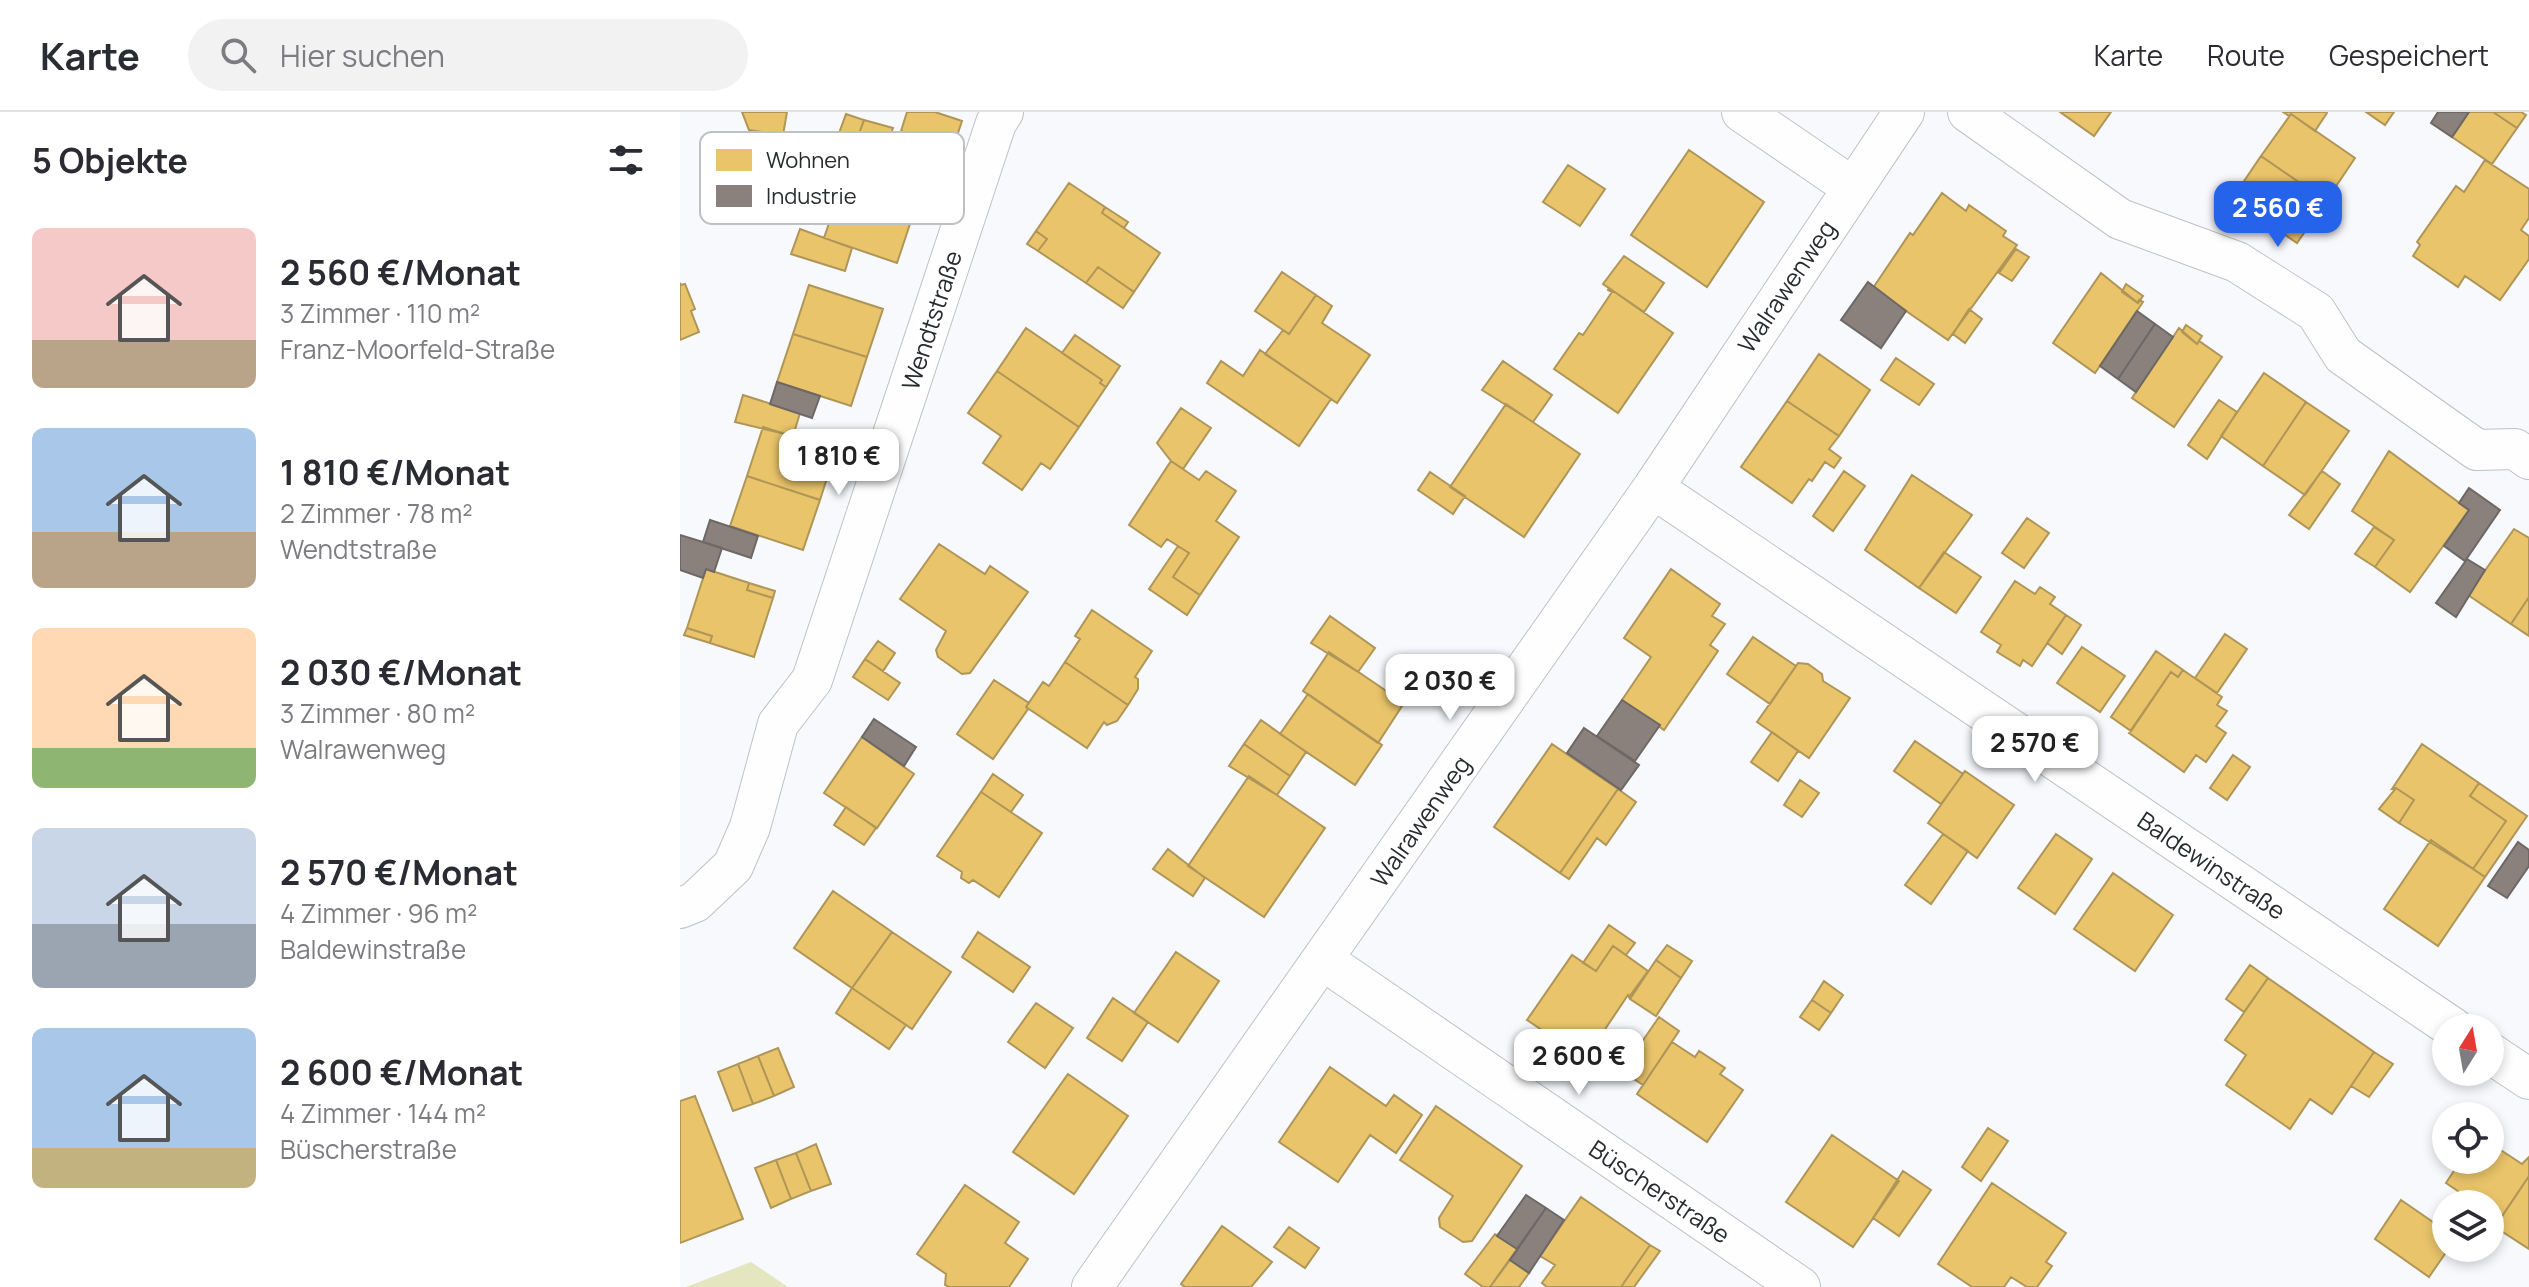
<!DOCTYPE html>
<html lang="de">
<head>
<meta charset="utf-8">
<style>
	body { margin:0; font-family:Manrope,sans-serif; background:#f2f2f3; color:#2b2b33; height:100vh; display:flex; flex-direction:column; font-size:30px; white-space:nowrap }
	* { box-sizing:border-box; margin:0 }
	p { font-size:26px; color:#7c7c81 }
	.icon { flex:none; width:44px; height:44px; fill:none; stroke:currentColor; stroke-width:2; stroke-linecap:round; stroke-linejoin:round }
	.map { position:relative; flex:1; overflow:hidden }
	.details { display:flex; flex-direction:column; background:#fff; width:680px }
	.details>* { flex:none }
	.needle { width:52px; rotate:11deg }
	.buttons { position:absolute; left:1752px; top:902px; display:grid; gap:16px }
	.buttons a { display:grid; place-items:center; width:72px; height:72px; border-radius:50%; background:#fff; box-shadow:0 4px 12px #0003; font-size:40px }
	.price { position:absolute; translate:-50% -68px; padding:0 18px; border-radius:16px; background:#fff; color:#222; font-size:26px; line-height:52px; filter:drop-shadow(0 2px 4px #0008) }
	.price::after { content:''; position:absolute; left:50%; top:48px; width:24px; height:18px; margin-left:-12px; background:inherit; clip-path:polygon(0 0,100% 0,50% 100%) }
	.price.selected { background:#2563eb; color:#fff }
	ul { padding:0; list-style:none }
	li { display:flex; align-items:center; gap:24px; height:200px; padding:0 32px }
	li span { display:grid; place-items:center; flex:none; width:224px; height:160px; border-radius:12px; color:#555 }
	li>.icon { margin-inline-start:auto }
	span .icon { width:96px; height:96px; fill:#fffc; stroke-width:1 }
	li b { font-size:34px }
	h2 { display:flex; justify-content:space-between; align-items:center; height:96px; padding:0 32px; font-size:34px }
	header { display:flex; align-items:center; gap:48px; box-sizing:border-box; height:112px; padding:0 40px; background:#fff; border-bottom:2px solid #e1e1e2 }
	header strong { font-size:38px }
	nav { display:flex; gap:44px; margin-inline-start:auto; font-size:28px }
	.search { width:560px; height:72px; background:#f2f2f3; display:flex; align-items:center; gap:20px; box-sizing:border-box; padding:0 28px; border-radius:44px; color:#7c7c81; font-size:30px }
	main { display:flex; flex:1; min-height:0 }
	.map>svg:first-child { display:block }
</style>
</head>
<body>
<header>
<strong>Karte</strong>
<div class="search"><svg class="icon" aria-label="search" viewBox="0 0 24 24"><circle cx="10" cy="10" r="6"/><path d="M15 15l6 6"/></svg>Hier suchen</div>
<nav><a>Karte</a><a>Route</a><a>Gespeichert</a></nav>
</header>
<main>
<section class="details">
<h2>5 Objekte<svg class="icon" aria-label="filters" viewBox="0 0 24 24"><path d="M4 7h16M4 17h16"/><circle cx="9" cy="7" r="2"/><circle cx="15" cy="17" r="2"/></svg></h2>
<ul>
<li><span style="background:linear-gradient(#f6c9c9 70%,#b9a48a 0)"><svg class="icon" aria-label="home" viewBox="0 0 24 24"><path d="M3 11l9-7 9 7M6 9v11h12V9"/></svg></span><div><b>2 560 €/Monat</b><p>3 Zimmer · 110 m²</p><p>Franz-Moorfeld-Straße</p></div></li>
<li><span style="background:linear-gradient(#a9c7e8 65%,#b9a48a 0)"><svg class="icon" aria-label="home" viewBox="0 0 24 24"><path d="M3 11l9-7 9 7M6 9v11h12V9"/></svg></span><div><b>1 810 €/Monat</b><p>2 Zimmer · 78 m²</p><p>Wendtstraße</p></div></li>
<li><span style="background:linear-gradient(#ffd9b3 75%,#8fb573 0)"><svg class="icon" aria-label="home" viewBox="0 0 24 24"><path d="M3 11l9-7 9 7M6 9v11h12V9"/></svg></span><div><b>2 030 €/Monat</b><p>3 Zimmer · 80 m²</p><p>Walrawenweg</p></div></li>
<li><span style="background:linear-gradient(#c9d6e8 60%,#9aa5b1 0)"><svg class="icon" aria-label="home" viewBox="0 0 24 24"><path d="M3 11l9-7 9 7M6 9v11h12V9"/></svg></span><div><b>2 570 €/Monat</b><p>4 Zimmer · 96 m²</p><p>Baldewinstraße</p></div></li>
<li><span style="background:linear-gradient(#a9c7e8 75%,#c2b280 0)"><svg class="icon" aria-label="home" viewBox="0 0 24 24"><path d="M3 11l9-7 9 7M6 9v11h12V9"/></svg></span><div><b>2 600 €/Monat</b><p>4 Zimmer · 144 m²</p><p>Büscherstraße</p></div></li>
</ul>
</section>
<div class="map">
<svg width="1849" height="1175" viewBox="0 0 1849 1175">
	<rect width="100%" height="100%" fill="#f7f9fc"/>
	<path fill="#e3e6be" d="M 71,1150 L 108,1175 L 6,1175 Z"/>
	<path fill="#e9c46a" stroke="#af9658" stroke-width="2" d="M 62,0 L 107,0 L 103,23 L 69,18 Z
		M 227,0 L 255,0 L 282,9 L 273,36 L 221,19 Z
		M 1380,0 L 1431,0 L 1414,24 Z
		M 1603,0 L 1646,0 L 1647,1 L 1635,19 L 1611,2 L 1609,4 Z
		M 1686,0 L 1714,0 L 1705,13 Z
		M 1789,0 L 1813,0 L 1837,16 L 1812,52 L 1772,25 Z
		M 1813,0 L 1841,0 L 1846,3 L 1837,16 Z
		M 166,2 L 184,8 L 176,30 L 158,24 Z
		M 1611,2 L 1675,46 L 1646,89 L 1581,44 Z
		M 184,8 L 213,16 L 205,40 L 176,30 Z
		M 1009,38 L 1084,90 L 1027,175 L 951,123 Z
		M 1581,44 L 1646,89 L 1617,131 L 1552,87 Z
		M 1805,48 L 1849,77 L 1849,106 L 1841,118 L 1849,124 L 1849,147 L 1820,188 L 1785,164 L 1778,175 L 1733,144 L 1740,133 L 1737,130 L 1776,74 L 1784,80 Z
		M 888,53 L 925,77 L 900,114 L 863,90 Z
		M 389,71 L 425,95 L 422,101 L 480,141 L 454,180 L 418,155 L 406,171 L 358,139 L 367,127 L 356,119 Z
		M 160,79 L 233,103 L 217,151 L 144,126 Z
		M 1262,81 L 1286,99 L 1289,93 L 1326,119 L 1323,124 L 1337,133 L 1268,228 L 1193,176 L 1230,121 L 1233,123 Z
		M 425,95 L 448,110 L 444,116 L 422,101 Z
		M 120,117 L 172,136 L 165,159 L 111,142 Z
		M 356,119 L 367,127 L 358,139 L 347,132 Z
		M 1336,137 L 1349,145 L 1332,169 L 1319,161 Z
		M 944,144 L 984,171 L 964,200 L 923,172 Z
		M 418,155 L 454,180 L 443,196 L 406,171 Z
		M 602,160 L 636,183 L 609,222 L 575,199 Z
		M 1421,161 L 1458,191 L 1459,188 L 1463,190 L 1415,261 L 1373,231 Z
		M 0,171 L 1,173 L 5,172 L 15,197 L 11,199 L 19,220 L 0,228 Z
		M 1446,172 L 1463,184 L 1458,191 L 1442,180 Z
		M 129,173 L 203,197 L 187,245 L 113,222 Z
		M 929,176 L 993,221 L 938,301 L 874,257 L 899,221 L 903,223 L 932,180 L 928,178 Z
		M 636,183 L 652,194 L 642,211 L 690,243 L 657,291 L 585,242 L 603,218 L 609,222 Z
		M 1289,197 L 1302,207 L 1285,231 L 1273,222 Z
		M 1506,213 L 1522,224 L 1517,232 L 1502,220 Z
		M 346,216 L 422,268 L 420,271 L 426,275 L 399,315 L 317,259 Z
		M 1499,216 L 1517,232 L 1519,229 L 1542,245 L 1494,315 L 1452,286 Z
		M 113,222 L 187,245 L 171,294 L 97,270 Z
		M 395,223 L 440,254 L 426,275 L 420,271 L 422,268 L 382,241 Z
		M 580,238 L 651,287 L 619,334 L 527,271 L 541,249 L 563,264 Z
		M 1139,242 L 1190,278 L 1159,324 L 1107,289 Z
		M 1216,246 L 1254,272 L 1239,293 L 1201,268 Z
		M 823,249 L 872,283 L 853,310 L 802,278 Z
		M 317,259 L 399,315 L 370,357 L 361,351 L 342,378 L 303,351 L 321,324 L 288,301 Z
		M 1584,261 L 1626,290 L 1583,354 L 1541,324 Z
		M 63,283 L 120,301 L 113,324 L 55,310 Z
		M 1539,288 L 1557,300 L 1527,347 L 1508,333 Z
		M 1107,289 L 1159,324 L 1149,337 L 1161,346 L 1154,356 L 1145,350 L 1132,369 L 1129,367 L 1112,391 L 1061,355 Z
		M 1626,290 L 1669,319 L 1625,383 L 1583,354 Z
		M 826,292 L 900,342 L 844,425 L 770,375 Z
		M 501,296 L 531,316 L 503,357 L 491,349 L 477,331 Z
		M 83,315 L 156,338 L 140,388 L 67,364 Z
		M 1709,339 L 1789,398 L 1730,480 L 1695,455 L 1714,428 L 1672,399 Z
		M 491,349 L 519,368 L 526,359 L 556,379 L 536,409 L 559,425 L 520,483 L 493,465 L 509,441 L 487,427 L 481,435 L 449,413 Z
		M 1164,359 L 1185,374 L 1153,419 L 1133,404 Z
		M 1642,359 L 1660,372 L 1629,417 L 1609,403 Z
		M 750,360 L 785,384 L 773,402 L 738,378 Z
		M 1232,363 L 1292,403 L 1239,476 L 1185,438 Z
		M 67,364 L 140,388 L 123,438 L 50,414 Z
		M 1347,406 L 1369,421 L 1344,456 L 1322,441 Z
		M 1694,415 L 1714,428 L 1695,455 L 1675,442 Z
		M 1834,417 L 1849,426 L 1849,485 L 1831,512 L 1788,483 Z
		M 259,432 L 305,462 L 310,454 L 348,480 L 290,561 L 282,562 L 258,545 L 256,538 L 266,519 L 220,487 Z
		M 498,434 L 509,441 L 493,465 L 520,483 L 507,503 L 469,477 Z
		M 1264,440 L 1301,465 L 1276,501 L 1239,476 Z
		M 26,457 L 69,471 L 67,478 L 93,486 L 74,545 L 30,531 L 32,524 L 7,516 Z
		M 991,457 L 1040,492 L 1032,504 L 1045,512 L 1030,533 L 1038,539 L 984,618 L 942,588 L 971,545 L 944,526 Z
		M 1335,469 L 1355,482 L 1360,475 L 1375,485 L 1370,492 L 1386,503 L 1352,554 L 1343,548 L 1340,554 L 1317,540 L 1321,533 L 1301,520 Z
		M 69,471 L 95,479 L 93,486 L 67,478 Z
		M 1849,485 L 1849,524 L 1831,512 Z
		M 412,498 L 472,539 L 455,565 L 458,567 L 458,577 L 448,593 L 385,550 L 400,527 L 395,524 Z
		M 1386,503 L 1401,513 L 1382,542 L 1367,531 Z
		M 650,504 L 695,536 L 678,560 L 631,531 Z
		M 7,516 L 32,524 L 30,531 L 4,523 Z
		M 1545,522 L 1567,537 L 1537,581 L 1515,566 Z
		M 1073,525 L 1116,554 L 1090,592 L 1047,562 Z
		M 198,529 L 215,541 L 203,559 L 185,547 Z
		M 1402,535 L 1445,564 L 1420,600 L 1377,571 Z
		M 1476,539 L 1503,558 L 1498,565 L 1491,560 L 1451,619 L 1431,605 Z
		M 649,540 L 724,591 L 698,631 L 623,579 Z
		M 185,547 L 220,571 L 208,588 L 173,565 Z
		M 385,550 L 448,593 L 437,609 L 427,613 L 424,610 L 407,636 L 346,595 L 363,570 L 369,574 Z
		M 1118,551 L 1128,552 L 1142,562 L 1143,569 L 1170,586 L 1129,646 L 1077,610 Z
		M 1503,558 L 1542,585 L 1537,593 L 1547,599 L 1536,614 L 1546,621 L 1526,650 L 1516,643 L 1504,660 L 1449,621 L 1491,560 L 1498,565 Z
		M 314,568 L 349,591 L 346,595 L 348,597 L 313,647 L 277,622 Z
		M 628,582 L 702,633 L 675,673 L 600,622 Z
		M 581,608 L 626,640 L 610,664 L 564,632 Z
		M 1092,620 L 1118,639 L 1098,669 L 1071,650 Z
		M 182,625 L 234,662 L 197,716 L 144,681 Z
		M 1235,629 L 1283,662 L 1261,692 L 1214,659 Z
		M 564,632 L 610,664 L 597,683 L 549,654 Z
		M 872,632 L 938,677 L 880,761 L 814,715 Z
		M 1742,632 L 1799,671 L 1790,684 L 1826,709 L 1793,757 L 1719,711 L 1734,688 L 1716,676 L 1712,677 Z
		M 1553,643 L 1570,655 L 1547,688 L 1530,676 Z
		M 1285,659 L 1334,693 L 1297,746 L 1248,711 Z
		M 313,662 L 343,683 L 331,700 L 301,680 Z
		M 569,664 L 645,716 L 584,805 L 508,754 Z
		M 1120,668 L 1139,681 L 1122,705 L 1104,693 Z
		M 1799,671 L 1847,704 L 1805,765 L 1793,757 L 1826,709 L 1790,684 Z
		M 1716,676 L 1734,688 L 1719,711 L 1699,697 Z
		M 938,677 L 956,690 L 926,733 L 917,726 L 889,767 L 880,761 Z
		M 301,680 L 362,721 L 319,785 L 293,768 L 289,771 L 281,766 L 282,760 L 257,744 Z
		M 166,695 L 196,716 L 184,733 L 154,713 Z
		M 1263,722 L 1288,739 L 1251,792 L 1225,773 Z
		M 1376,722 L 1412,747 L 1375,802 L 1338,776 Z
		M 1751,728 L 1805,765 L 1758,834 L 1704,797 Z
		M 488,737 L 525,766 L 513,784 L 473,757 Z
		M 1433,761 L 1493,803 L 1455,859 L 1394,817 Z
		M 153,779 L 212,820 L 172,876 L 114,836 Z
		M 929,813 L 955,831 L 946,843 L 933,834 L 916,859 L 903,851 Z
		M 212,820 L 271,860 L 232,917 L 172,876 Z
		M 298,820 L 350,855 L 333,880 L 282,845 Z
		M 987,833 L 1012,849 L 1001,866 L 976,848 Z
		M 933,834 L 968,859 L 949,885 L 948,883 L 905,947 L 847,908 L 892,843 L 916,859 Z
		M 496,840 L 539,869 L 498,930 L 454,901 Z
		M 976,848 L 1001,866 L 976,904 L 950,887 Z
		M 1570,853 L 1588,866 L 1564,900 L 1546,887 Z
		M 1588,866 L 1694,940 L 1652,1002 L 1630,987 L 1610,1017 L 1546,973 L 1566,943 L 1545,928 Z
		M 1144,869 L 1163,883 L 1151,901 L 1132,888 Z
		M 172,876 L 226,913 L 209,937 L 156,901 Z
		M 433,886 L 468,910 L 442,949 L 407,926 Z
		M 1132,888 L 1151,901 L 1139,918 L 1120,905 Z
		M 356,891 L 393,916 L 365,956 L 328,930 Z
		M 979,905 L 999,919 L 963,973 L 942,959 Z
		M 992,930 L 1015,945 L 1019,939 L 1045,956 L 1040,962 L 1063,978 L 1027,1030 L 957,982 Z
		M 98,936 L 114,975 L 94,984 L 78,944 Z
		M 1694,940 L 1713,952 L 1689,985 L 1671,974 Z
		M 78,944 L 94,984 L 73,992 L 58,952 Z
		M 58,952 L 73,992 L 53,999 L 38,960 Z
		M 650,955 L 706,994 L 714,983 L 742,1003 L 716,1041 L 690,1023 L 658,1070 L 599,1030 Z
		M 388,962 L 448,1004 L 394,1082 L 333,1040 Z
		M 15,984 L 63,1107 L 0,1131 L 0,989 Z
		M 756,994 L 842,1054 L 792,1129 L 783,1130 L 760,1115 L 759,1106 L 773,1084 L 720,1048 Z
		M 1308,1016 L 1328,1029 L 1301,1069 L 1282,1055 Z
		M 1152,1023 L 1219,1069 L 1173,1135 L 1106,1090 Z
		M 1810,1031 L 1842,1052 L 1849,1045 L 1849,1064 L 1820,1107 L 1810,1101 L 1810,1092 L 1797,1092 L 1766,1071 L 1781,1048 L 1810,1048 Z
		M 136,1032 L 151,1072 L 131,1079 L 116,1041 Z
		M 116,1041 L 131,1079 L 111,1087 L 96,1048 Z
		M 96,1048 L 111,1087 L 91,1096 L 75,1056 Z
		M 1223,1059 L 1251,1078 L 1219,1124 L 1193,1106 Z
		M 1849,1064 L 1849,1137 L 1815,1115 Z
		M 1312,1071 L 1386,1121 L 1366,1150 L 1372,1154 L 1357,1175 L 1347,1175 L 1331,1165 L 1324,1175 L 1292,1175 L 1258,1152 Z
		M 285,1073 L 339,1110 L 325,1131 L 348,1147 L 329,1175 L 269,1175 L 265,1173 L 266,1162 L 237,1142 Z
		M 901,1085 L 970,1133 L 941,1175 L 867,1175 L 862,1171 L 875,1153 L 860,1144 Z
		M 1721,1088 L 1766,1119 L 1766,1136 L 1769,1136 L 1749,1165 L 1695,1127 Z
		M 542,1114 L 592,1150 L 571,1175 L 505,1175 L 501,1172 Z
		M 609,1115 L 639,1136 L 625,1156 L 594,1135 Z
		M 815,1122 L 837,1137 L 810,1175 L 803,1175 L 785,1162 Z
		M 970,1133 L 980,1139 L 954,1175 L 941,1175 Z
		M 830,1148 L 849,1161 L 839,1175 L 810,1175 Z"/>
	<path fill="#8a817c" stroke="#6d6865" stroke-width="2" d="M 1758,0 L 1789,0 L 1772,25 L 1751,11 Z
		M 1188,170 L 1226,199 L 1201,236 L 1161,208 Z
		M 1457,199 L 1475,212 L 1438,267 L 1420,254 Z
		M 1475,212 L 1493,225 L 1456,280 L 1438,267 Z
		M 97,270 L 140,284 L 132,306 L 90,292 Z
		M 1789,376 L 1820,398 L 1785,449 L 1764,434 L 1789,398 L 1779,391 Z
		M 30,408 L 78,424 L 71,446 L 23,430 Z
		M 0,423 L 42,436 L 34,460 L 26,457 L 23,466 L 0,458 Z
		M 1787,447 L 1805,458 L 1776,505 L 1756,491 Z
		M 942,588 L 980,613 L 955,649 L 917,624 Z
		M 194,607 L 236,635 L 224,654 L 182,625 Z
		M 904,616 L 959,653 L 941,678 L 887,641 Z
		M 1838,730 L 1849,738 L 1849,754 L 1827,786 L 1808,774 Z
		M 846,1083 L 866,1096 L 837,1137 L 817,1124 Z
		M 866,1096 L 884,1108 L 849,1161 L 830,1148 Z"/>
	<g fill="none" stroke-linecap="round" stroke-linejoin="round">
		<defs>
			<path id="street" d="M 1062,0 L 1172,75
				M 1288,0 L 1440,107 L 1557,150 L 1636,200 L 1663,243 L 1797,338 L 1835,337 L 1849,347
				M 973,376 L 1773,916
				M 0,796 L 15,790 L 53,754 L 70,715 L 98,612 L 132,568 L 316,11 L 323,0
				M 643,848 L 1120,1175
				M 1810,941 L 1849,967
				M 412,1175 L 973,376 L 1224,0"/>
		</defs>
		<use href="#street" stroke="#bfc2c5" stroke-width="42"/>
		<use href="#street" stroke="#fefeff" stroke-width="40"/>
	</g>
	<g text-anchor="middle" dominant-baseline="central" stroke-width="8" stroke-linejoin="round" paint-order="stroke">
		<g font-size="24" fill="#292c2f" stroke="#fff">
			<text transform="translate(1106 174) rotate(-56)">Walrawenweg</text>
			<text transform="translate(251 208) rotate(-72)">Wendtstraße</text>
			<text transform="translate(740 709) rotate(-55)">Walrawenweg</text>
			<text transform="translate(1532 753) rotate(34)">Baldewinstraße</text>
			<text transform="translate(980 1079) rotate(34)">Büscherstraße</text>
		</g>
	</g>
	<rect x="20" y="20" width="264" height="92" rx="12" fill="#fff" stroke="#bfc0c1" stroke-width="2"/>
	<rect x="36" y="37" width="36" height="22" fill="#e9c46a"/>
	<rect x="36" y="73" width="36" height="22" fill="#8a817c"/>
	<g font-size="22" fill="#292c2f">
		<text x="86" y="56">Wohnen</text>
		<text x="86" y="92">Industrie</text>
	</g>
</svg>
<div class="buttons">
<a><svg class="needle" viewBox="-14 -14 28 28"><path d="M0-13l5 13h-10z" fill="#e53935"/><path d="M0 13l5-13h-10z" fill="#7c7c81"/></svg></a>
<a><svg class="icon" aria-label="locate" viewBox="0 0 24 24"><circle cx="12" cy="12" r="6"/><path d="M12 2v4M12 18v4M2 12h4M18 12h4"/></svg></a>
<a><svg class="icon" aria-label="layers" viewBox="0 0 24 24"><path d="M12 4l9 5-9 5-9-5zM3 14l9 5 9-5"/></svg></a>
</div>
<b class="price selected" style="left:1598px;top:137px">2 560 €</b>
<b class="price" style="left:159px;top:385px">1 810 €</b>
<b class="price" style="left:770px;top:610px">2 030 €</b>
<b class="price" style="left:1355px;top:672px">2 570 €</b>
<b class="price" style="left:899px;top:985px">2 600 €</b>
</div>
</main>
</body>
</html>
